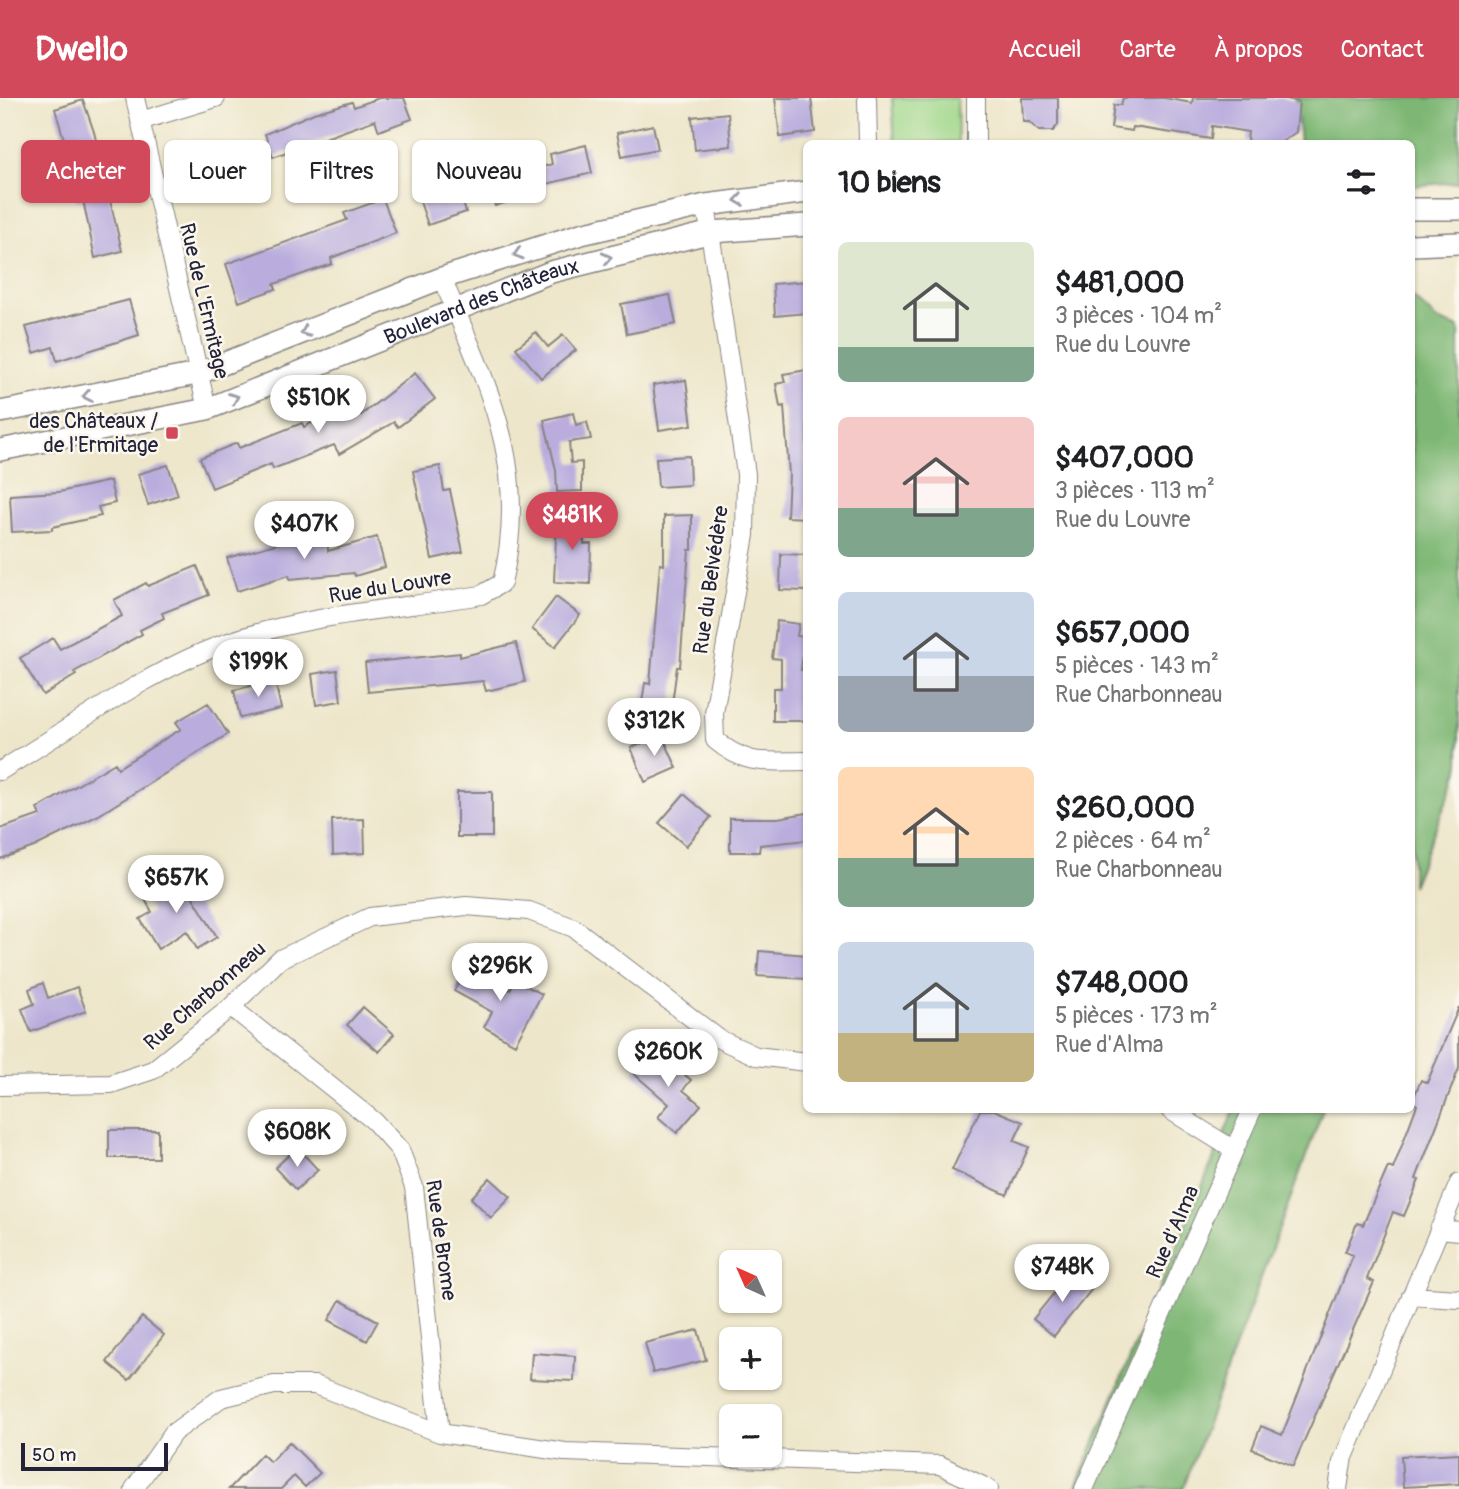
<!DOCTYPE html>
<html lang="fr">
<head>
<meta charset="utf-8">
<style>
	body { margin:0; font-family:Pangolin,sans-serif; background:#f6f6f6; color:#202124; height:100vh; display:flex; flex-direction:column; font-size:26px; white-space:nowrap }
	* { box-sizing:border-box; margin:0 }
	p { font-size:23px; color:#757577 }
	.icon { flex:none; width:38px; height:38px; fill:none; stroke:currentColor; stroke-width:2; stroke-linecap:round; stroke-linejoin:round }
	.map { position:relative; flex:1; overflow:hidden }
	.panel { position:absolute; left:803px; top:42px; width:612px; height:973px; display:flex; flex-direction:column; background:#fff; border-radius:10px; box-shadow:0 2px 5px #0004 }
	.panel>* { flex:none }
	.banner { position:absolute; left:21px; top:42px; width:665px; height:63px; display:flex; gap:14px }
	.needle { width:46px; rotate:315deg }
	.controls { position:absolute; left:719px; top:1152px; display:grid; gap:14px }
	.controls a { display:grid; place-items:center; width:63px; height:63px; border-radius:10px; background:#fff; box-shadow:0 2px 5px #0004; font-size:35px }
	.scale { position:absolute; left:21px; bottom:18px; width:147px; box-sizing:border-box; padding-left:7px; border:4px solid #22223b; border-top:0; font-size:19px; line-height:24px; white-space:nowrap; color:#22223b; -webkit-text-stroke:5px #fbf7ec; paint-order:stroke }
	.price { position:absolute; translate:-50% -60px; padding:0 16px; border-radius:24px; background:#fff; color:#222; font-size:23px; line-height:46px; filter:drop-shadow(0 2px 4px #0008) }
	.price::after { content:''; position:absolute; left:50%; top:42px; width:21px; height:16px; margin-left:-10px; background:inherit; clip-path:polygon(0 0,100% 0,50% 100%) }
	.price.active { background:#d1495b; color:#fff }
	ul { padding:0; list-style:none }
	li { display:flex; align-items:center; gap:21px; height:175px; padding:0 35px }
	li span { display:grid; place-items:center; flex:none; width:196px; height:140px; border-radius:10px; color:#555 }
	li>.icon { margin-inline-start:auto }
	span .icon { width:84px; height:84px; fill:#fffc; stroke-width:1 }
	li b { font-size:30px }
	h2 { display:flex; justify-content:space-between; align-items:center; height:84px; padding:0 35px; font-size:30px }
	.chip { padding:0 24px; border-radius:10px; background:#fff; box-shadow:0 2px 5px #0004; font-size:24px; line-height:63px }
	.chip.active { background:#d1495b; color:#fff }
	header { display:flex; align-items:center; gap:42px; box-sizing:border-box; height:98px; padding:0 35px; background:#d1495b; color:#fff }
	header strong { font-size:33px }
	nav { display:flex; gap:38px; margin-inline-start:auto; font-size:24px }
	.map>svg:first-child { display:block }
</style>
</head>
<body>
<header>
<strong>Dwello</strong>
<nav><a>Accueil</a><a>Carte</a><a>À propos</a><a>Contact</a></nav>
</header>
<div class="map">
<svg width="1459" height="1391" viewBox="0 0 1459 1391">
	<rect width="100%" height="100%" fill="#fbf7ec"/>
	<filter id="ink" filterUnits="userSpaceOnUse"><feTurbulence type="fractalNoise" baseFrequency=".0143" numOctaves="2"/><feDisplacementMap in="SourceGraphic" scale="14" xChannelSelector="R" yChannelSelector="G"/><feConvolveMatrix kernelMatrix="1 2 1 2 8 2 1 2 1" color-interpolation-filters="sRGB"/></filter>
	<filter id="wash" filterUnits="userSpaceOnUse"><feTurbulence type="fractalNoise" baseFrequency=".00686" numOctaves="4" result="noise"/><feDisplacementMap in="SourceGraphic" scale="28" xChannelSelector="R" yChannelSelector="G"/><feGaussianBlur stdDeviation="1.57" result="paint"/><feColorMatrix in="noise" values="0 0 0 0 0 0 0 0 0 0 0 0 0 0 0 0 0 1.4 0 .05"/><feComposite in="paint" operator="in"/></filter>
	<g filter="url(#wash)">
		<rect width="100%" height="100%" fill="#ede6ca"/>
		<path fill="#9ed688" stroke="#607c62" stroke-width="2" d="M 892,0 L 957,0 L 958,44 L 895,45 Z"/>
		<path fill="#7eb774" stroke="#506c58" stroke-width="2" d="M 1296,0 L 1459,0 L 1459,84 L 1412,88 L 1412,46 L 1300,45 Z
			M 1412,199 L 1437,222 L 1459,230 L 1459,672 L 1412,788 Z
			M 1234,1012 L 1323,1012 L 1183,1391 L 1075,1391 Z"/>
		<g id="blocks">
			<path fill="#baadde" d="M 379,0 L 404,0 L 412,21 L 379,33 L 375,22 L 273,59 L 265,36 L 314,15 L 352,4 L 354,9 Z
				M 775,0 L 811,0 L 815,34 L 780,39 Z
				M 1022,0 L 1058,0 L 1058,27 L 1053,33 L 1039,33 L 1029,24 L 1023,24 Z
				M 1123,0 L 1164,0 L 1192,5 L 1193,0 L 1283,0 L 1299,4 L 1296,34 L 1279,46 L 1254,46 L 1247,42 L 1248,34 L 1212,28 L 1211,41 L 1133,29 L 1132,33 L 1111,30 L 1114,7 L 1121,7 Z
				M 83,2 L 94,34 L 122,153 L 95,160 L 83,102 L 77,103 L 68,66 L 71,65 L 55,11 Z
				M 728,15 L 731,48 L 695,52 L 692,19 Z
				M 653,27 L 658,51 L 622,58 L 617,35 Z
				M 586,47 L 592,75 L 534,89 L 536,95 L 495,108 L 488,86 L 552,66 L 550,56 Z
				M 230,56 L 238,89 L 204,98 L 195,66 Z
				M 454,78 L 466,114 L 428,127 L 416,92 Z
				M 383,101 L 396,135 L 331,160 L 332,166 L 274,186 L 276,191 L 239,204 L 226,166 L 347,122 L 344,115 Z
				M 807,183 L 807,215 L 775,218 L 773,186 Z
				M 670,197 L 676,226 L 627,236 L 621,206 Z
				M 129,202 L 139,237 L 57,263 L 53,249 L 34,255 L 26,229 Z
				M 536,234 L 548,249 L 563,237 L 576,252 L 541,280 L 516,250 Z
				M 807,272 L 807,420 L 787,419 L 789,376 L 784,308 L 780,309 L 776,286 L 785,284 L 783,276 Z
				M 415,275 L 435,301 L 398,329 L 394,324 L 339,356 L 334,347 L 273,371 L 271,366 L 212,390 L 200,360 L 237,345 L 239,350 L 302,325 L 304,329 L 336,311 L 341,319 L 356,309 L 361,317 Z
				M 686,282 L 692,327 L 659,332 L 653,287 Z
				M 573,315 L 576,327 L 587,324 L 591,341 L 569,344 L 571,365 L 582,364 L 582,393 L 557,394 L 556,372 L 544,322 Z
				M 689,358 L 690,387 L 658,389 L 656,360 Z
				M 168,367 L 178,397 L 148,407 L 138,376 Z
				M 440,368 L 444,393 L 450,392 L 463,454 L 432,461 L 413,373 Z
				M 110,383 L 115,405 L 98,409 L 101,418 L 52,429 L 52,432 L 12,434 L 10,397 L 59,394 Z
				M 692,417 L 692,452 L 689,452 L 680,569 L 677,569 L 670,621 L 640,617 L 645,585 L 650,586 L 660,466 L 664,467 L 664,418 Z
				M 557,418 L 583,418 L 584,446 L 591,446 L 590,486 L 554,484 Z
				M 327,436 L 328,453 L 377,439 L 385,469 L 355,478 L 354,475 L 290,481 L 289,477 L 237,493 L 227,460 L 286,443 L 286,440 Z
				M 781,456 L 807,457 L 806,493 L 780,492 Z
				M 197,468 L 209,497 L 162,515 L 164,520 L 140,532 L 142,536 L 74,574 L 76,577 L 43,597 L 20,560 L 53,540 L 60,551 L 122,518 L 114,502 L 146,485 L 148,488 Z
				M 556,499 L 580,517 L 555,549 L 532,531 Z
				M 777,523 L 799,526 L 797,538 L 805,539 L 801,572 L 806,572 L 806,623 L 773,623 L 773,590 L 781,590 L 781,561 L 772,560 Z
				M 516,545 L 525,584 L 486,593 L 483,583 L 368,594 L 365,565 L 460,555 L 460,559 Z
				M 337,572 L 341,603 L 316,607 L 312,576 Z
				M 275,582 L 281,611 L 240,620 L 234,592 Z
				M 208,605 L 228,636 L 99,717 L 34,749 L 0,761 L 0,731 L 40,717 L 37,711 L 115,665 L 118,670 L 181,631 L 176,624 Z
				M 662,637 L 677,670 L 645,684 L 631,650 Z
				M 457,694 L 492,694 L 492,739 L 457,739 Z
				M 684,696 L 711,719 L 686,748 L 659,725 Z
				M 807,715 L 807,742 L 760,747 L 759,754 L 730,754 L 730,720 L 778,720 Z
				M 364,721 L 365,755 L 333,757 L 332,722 Z
				M 179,776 L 217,839 L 197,851 L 187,833 L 158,851 L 140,821 L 152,814 L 143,798 Z
				M 759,853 L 807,857 L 807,881 L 757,878 Z
				M 467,869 L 510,892 L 515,882 L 542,896 L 515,946 L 484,929 L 492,914 L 454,893 Z
				M 43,885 L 48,900 L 77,889 L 86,913 L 31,934 L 22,911 L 34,906 L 29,891 Z
				M 363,909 L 394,936 L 379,954 L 347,927 Z
				M 1459,909 L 1459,970 L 1416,1081 L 1419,1082 L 1404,1118 L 1393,1114 L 1367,1181 L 1374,1184 L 1293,1368 L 1252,1351 L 1261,1328 L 1282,1337 L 1353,1157 L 1345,1154 L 1357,1125 L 1363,1127 L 1388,1069 L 1393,1071 L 1417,1007 L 1412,1003 L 1421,982 L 1427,985 Z
				M 653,951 L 691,982 L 683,992 L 701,1007 L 677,1035 L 658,1019 L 669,1006 L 633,975 Z
				M 980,1012 L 994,1012 L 1023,1024 L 1014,1043 L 1029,1049 L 1007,1097 L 952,1072 Z
				M 109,1032 L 158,1032 L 158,1060 L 109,1060 Z
				M 297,1049 L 318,1072 L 296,1092 L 275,1070 Z
				M 490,1080 L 511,1099 L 491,1120 L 471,1100 Z
				M 1071,1174 L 1092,1191 L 1054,1238 L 1033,1221 Z
				M 340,1202 L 378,1223 L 367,1243 L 329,1222 Z
				M 142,1219 L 164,1237 L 129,1282 L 107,1264 Z
				M 698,1232 L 706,1262 L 653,1275 L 645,1245 Z
				M 532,1255 L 575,1258 L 574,1283 L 530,1281 Z
				M 289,1344 L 320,1375 L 305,1389 L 294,1378 L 281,1391 L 229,1391 L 262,1356 L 270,1364 Z
				M 1459,1355 L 1459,1386 L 1403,1389 L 1401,1358 Z"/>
		</g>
	</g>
	<g filter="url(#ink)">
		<use href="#blocks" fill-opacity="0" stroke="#888482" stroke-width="2"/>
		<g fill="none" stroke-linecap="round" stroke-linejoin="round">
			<defs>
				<path id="minor" d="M 135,0 L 207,311
					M 867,0 L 868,46
					M 140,23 L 216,0
					M 976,46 L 976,0
					M 706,107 L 746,376 L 745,437 L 714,615 L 715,642 C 747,669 767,663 807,663
					M 0,673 C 73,629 146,574 226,545 C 307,516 397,511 481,497 L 502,485 C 531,367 486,286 442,180
					M 231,909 L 374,1023 L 400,1052 L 414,1089 L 440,1335
					M 0,988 L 111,986 L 153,972 L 231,909 L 280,861 L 370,819 L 466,808 L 529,813 L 574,830 L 719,941 L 756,958 L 807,964
					M 1170,1012 L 1234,1052
					M 1439,1131 L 1459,1133
					M 1411,1198 L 1459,1201
					M 134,1391 L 173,1335 L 221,1300 L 274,1287 L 315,1287 L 440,1335 L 565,1354 L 940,1367 L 989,1391
					M 1084,1391 L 1252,1012
					M 1338,1391 L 1342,1364 L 1459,1085"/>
				<g id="tertiary">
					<path d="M 1412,111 L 1459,111"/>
					<path d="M 1412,147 L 1459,145"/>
					<path d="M 0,314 L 197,276 L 442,180 L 581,136 L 706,107 L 807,94"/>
					<path id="s1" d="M 0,352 L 207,311 L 551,174 L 712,134 L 807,127"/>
				</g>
			</defs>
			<use href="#minor" stroke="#888482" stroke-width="20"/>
			<use href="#tertiary" stroke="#888482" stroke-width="24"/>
			<use href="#minor" stroke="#fff" stroke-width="18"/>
			<use href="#tertiary" stroke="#fff" stroke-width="21"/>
		</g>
		<defs><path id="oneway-chevron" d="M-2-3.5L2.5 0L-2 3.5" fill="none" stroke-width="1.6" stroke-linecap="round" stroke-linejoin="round" transform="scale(1.75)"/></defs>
		<g stroke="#9c9ca7">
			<use href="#oneway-chevron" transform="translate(739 102) rotate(172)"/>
			<use href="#oneway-chevron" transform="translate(518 156) rotate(163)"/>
			<use href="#oneway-chevron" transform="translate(607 160) rotate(-14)"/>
			<use href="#oneway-chevron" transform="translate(305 234) rotate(158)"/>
			<use href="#oneway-chevron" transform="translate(87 298) rotate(169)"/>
			<use href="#oneway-chevron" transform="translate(234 300) rotate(-22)"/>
		</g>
	</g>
	<rect fill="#d1495b" stroke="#fbf7ec" stroke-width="2.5" x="165" y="328" width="14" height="14" rx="3.5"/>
	<g text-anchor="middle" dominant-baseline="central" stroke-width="5" stroke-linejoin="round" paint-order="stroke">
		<g font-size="21" fill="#22223b" stroke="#fbf7ec">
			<text transform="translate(204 203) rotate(77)">Rue de L'Ermitage</text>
			<text stroke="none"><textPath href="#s1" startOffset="506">Boulevard des Châteaux</textPath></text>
			<text transform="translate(711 482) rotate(-82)">Rue du Belvédère</text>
			<text transform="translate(390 489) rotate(-9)">Rue du Louvre</text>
			<text transform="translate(205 898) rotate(-41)">Rue Charbonneau</text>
			<text transform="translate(1173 1134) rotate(-66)">Rue d'Alma</text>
			<text transform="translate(441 1142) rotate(82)">Rue de Brome</text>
		</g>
		<g font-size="21" fill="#22223b" stroke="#fbf7ec" text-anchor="end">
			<text x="158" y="323">des Châteaux /<tspan x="158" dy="24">de l'Ermitage</tspan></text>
		</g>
	</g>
</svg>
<div class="controls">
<a><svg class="needle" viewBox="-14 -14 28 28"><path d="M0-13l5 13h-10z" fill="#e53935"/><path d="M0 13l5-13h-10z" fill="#757577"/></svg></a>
<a>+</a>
<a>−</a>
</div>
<div class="scale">50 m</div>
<b class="price" style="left:318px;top:337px">$510K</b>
<b class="price active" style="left:572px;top:454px">$481K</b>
<b class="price" style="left:304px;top:463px">$407K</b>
<b class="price" style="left:258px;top:601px">$199K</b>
<b class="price" style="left:654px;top:660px">$312K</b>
<b class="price" style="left:176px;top:817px">$657K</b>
<b class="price" style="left:500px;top:905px">$296K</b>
<b class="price" style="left:668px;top:991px">$260K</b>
<b class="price" style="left:297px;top:1071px">$608K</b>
<b class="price" style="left:1062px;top:1206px">$748K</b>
<div class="banner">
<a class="chip active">Acheter</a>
<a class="chip">Louer</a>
<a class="chip">Filtres</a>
<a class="chip">Nouveau</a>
</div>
<section class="panel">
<h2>10 biens<svg class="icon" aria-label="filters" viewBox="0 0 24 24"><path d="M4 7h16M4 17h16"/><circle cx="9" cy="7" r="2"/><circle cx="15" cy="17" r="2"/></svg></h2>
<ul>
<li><span style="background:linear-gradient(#dfe7d0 75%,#7fa58c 0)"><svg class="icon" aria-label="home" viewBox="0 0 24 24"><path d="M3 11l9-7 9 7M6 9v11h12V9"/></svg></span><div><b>$481,000</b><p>3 pièces · 104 m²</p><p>Rue du Louvre</p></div></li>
<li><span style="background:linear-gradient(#f6c9c9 65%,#7fa58c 0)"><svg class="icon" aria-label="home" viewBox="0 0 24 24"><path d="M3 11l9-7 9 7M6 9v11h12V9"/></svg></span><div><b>$407,000</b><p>3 pièces · 113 m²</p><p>Rue du Louvre</p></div></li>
<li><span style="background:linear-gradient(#c9d6e8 60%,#9aa5b1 0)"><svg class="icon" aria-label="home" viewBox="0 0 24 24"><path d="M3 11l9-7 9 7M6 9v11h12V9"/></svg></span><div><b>$657,000</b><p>5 pièces · 143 m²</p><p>Rue Charbonneau</p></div></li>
<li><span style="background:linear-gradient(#ffd9b3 65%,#7fa58c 0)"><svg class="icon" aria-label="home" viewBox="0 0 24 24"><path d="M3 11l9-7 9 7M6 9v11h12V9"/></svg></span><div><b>$260,000</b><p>2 pièces · 64 m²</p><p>Rue Charbonneau</p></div></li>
<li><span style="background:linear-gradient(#c9d6e8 65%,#c2b280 0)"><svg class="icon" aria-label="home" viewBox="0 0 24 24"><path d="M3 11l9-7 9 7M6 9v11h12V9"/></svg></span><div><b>$748,000</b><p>5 pièces · 173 m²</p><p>Rue d'Alma</p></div></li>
</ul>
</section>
</div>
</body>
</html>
